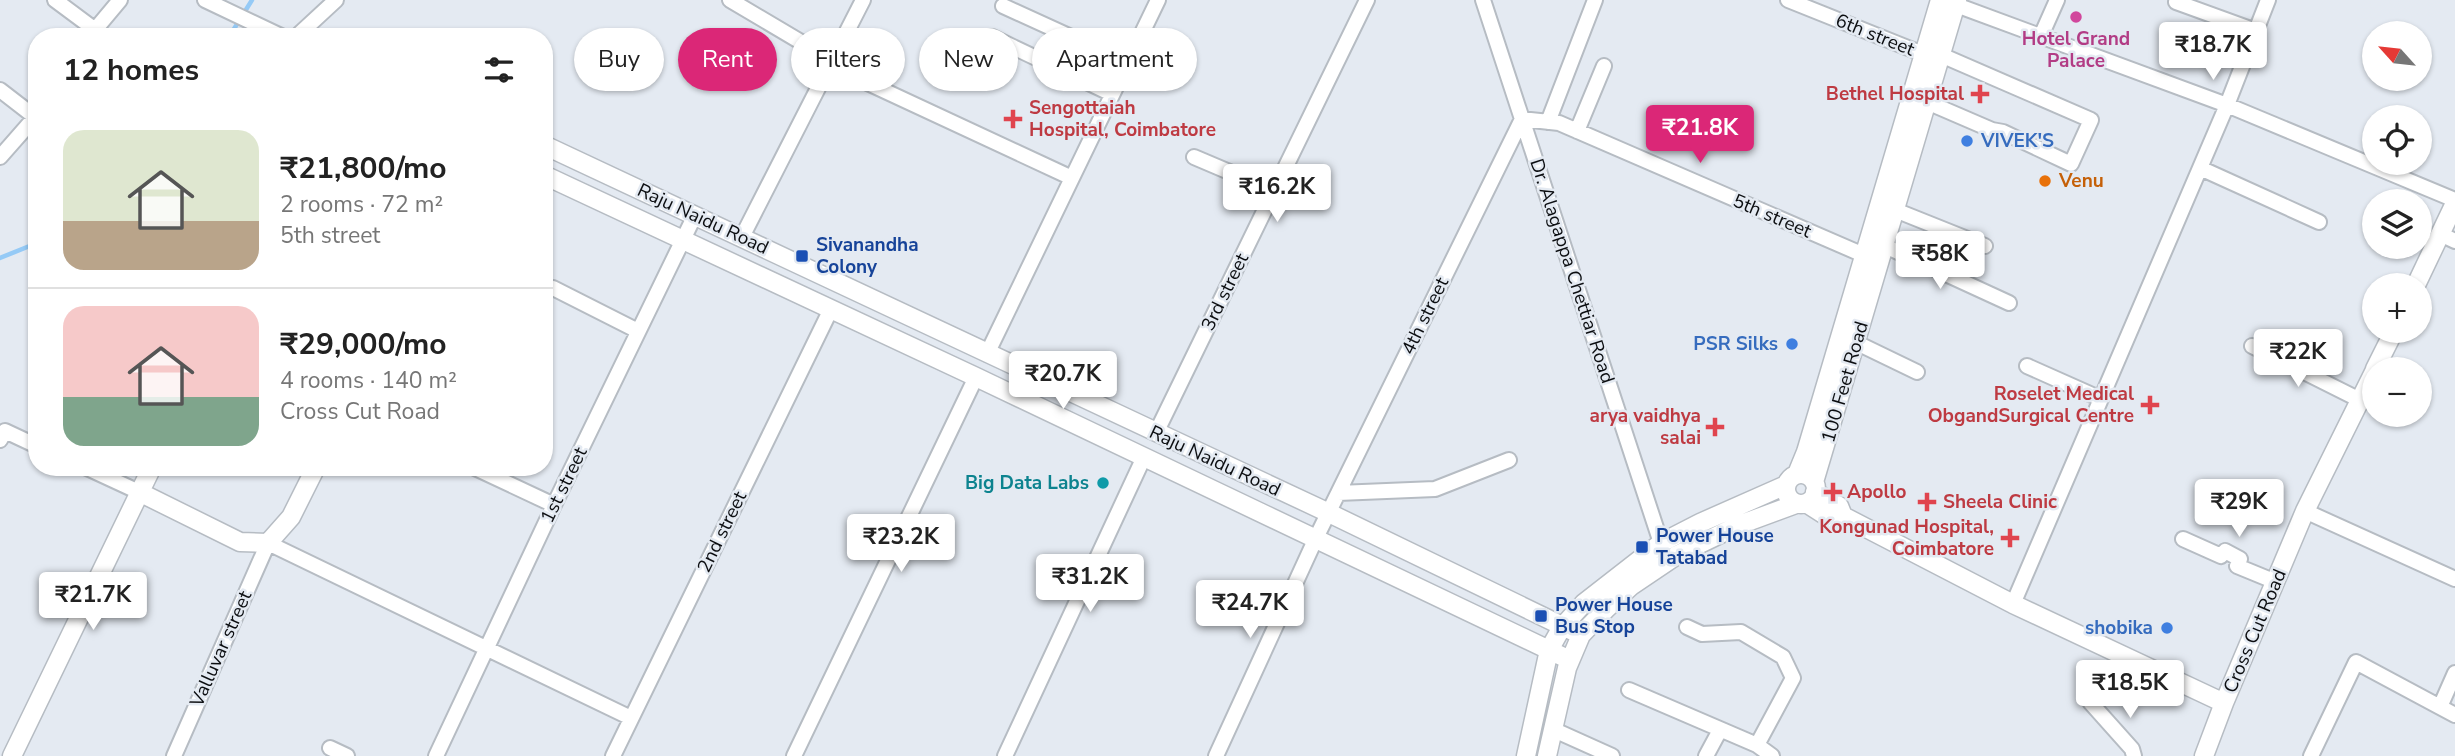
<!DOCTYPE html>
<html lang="en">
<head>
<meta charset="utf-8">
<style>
	body { margin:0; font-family:"Nunito Sans",sans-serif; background:#f2f2f2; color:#222; height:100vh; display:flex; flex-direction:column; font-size:26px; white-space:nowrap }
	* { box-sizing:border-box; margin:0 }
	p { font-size:23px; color:#767676 }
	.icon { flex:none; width:38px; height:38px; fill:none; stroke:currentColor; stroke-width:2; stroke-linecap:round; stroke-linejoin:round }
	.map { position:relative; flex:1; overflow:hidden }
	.details { position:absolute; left:28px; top:28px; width:525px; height:448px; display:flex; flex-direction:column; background:#fff; border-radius:28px; box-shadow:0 2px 5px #0004 }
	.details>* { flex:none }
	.hud { position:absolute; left:574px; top:28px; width:665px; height:63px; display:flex; gap:14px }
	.needle { width:46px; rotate:297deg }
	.buttons { position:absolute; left:2362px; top:21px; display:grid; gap:14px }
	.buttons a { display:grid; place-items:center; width:70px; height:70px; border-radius:50%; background:#fff; box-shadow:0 2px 5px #0004; font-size:35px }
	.price { position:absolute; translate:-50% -60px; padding:0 16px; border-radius:7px; background:#fff; color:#222; font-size:23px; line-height:46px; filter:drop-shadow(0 2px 4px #0008) }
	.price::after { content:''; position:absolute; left:50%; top:42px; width:21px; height:16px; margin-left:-10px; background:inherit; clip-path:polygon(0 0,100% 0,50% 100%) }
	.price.selected { background:#db2777; color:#fff }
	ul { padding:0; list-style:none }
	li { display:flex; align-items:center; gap:21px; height:175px; padding:0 35px }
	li+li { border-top:2px solid #e0e0e0 }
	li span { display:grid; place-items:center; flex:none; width:196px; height:140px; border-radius:21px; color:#555 }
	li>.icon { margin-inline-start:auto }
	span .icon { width:84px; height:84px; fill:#fffc; stroke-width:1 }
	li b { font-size:30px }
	h2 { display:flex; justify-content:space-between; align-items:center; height:84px; padding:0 35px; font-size:30px }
	.tag { padding:0 24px; border-radius:32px; background:#fff; box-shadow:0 2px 5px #0004; font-size:24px; line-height:63px }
	.tag.selected { background:#db2777; color:#fff }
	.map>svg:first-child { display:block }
</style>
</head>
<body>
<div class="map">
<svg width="2455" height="756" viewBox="0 0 2455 756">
	<rect width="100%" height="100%" fill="#e4eaf2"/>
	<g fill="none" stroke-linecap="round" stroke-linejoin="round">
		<path stroke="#95caf6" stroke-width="4.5" d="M 229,37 L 252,0
			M 0,258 L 37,243"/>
		<defs>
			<path id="minor" d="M 55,0 L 94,29
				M 205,0 L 283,37
				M 730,0 L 833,61 L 842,71 L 1072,178
				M 1483,0 L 1661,543
				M 1788,0 L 1933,58
				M 1948,2 L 2227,105 L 2455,200
				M 2176,2 L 2256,31
				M 1003,6 L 1128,63
				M 2041,36 L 2057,0
				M 89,37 L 120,0
				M 296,37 L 336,0
				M 992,37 L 1112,94
				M 0,90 L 35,117
				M 1927,102 L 1992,130 L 2003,132 L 2071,164 L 2091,120 L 1941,55
				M 1548,122 L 1595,0
				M 1577,131 L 1604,66
				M 0,157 L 37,115
				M 1194,157 L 1274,191
				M 2200,168 L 2319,222
				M 1895,210 L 1985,246
				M 2440,234 L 2455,241
				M 742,237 L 863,0
				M 1885,246 L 2009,303
				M 553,288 L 638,331
				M 1857,343 L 1917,372
				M 2252,346 L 2360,400
				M 987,354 L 1158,0
				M 2027,366 L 2101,399
				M 1156,433 L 1367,0
				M 0,440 L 5,431 L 37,446
				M 85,467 L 139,492
				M 473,467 L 554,505
				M 1338,493 L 1435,489 L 1509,460
				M 2305,511 L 2455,579
				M 2183,539 L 2221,556 L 2225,551 L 2240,559 L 2237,566 L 2276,582
				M 2013,604 L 2227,105 L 2268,0
				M 1687,627 L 1702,634 L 1741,632 L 1783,657 L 1793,678 L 1757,745
				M 2455,673 L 2440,707 L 2455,715
				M 1629,690 L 1757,745 L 1772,756
				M 2090,702 L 2132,749 L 2134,756
				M 1552,729 L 1612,756
				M 330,748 L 347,756
				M 174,756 L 268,543 L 631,718
				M 436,756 L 554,505 L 695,215
				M 613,756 L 831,309
				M 794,756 L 976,377
				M 1005,756 L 1144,457
				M 1216,756 L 1316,538 L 1522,119 L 1559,123 L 1866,256
				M 1706,756 L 1720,730
				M 2311,756 L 2356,662 L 2440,707"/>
			<path id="major" d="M 544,145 L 1329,513 L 1581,635
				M 544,175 L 976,377 L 1570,660
				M 2416,285 L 2455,203
				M 2375,369 L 2394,331
				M1786 489a15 15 0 1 1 30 0a15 15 0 1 1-30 0Z
				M 1797,474 L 1806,452 L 1940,0
				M 1814,482 L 1957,0
				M 139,492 L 240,542 L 268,543 L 291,517 L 316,467
				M 1815,492 L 1839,506 L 1843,516
				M 1806,503 L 1831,519 L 1843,516
				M 1843,516 L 2013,604 L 2224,703 L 2204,756
				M 2224,703 L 2305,511 L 2375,370
				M 12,756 L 152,467
				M 1526,756 L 1549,650 L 1562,627 L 1584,603 L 1661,543 L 1700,523 L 1786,485
				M 1547,756 L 1567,668 L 1581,635 L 1607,608 L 1631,586 L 1677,555 L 1739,525 L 1796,504"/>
		</defs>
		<use href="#minor" stroke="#b6bcc3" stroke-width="18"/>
		<use href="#major" stroke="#b6bcc3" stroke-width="21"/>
		<use href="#minor" stroke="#fff" stroke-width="14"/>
		<use href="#major" stroke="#fff" stroke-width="18"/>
	</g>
	<circle fill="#d1479c" stroke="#e4eaf2" stroke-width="2.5" cx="2076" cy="17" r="7"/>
	<g fill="#e0444e" stroke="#e4eaf2" stroke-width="2.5">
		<path d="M1976.5 83.5h7v7h7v7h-7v7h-7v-7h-7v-7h7z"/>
		<path d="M1009.5 108.5h7v7h7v7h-7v7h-7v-7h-7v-7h7z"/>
		<path d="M2146.5 394.5h7v7h7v7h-7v7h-7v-7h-7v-7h7z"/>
		<path d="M1711.5 416.5h7v7h7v7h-7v7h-7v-7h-7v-7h7z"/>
		<path d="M1829.5 481.5h7v7h7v7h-7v7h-7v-7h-7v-7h7z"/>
		<path d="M1923.5 491.5h7v7h7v7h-7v7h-7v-7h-7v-7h7z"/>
		<path d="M2006.5 527.5h7v7h7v7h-7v7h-7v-7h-7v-7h7z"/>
	</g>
	<g fill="#3f7fe0" stroke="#e4eaf2" stroke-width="2.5">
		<circle cx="1967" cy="141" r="7"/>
		<circle cx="1792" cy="344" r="7"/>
		<circle cx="2167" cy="628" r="7"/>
	</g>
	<circle fill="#e8710a" stroke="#e4eaf2" stroke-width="2.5" cx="2045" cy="181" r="7"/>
	<g fill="#1a4fb4" stroke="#e4eaf2" stroke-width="2.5">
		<rect x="795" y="249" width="14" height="14" rx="3.5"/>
		<rect x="1635" y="540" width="14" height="14" rx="3.5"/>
		<rect x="1534" y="609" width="14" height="14" rx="3.5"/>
	</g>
	<circle fill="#0f9aa8" stroke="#e4eaf2" stroke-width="2.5" cx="1103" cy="483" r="7"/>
	<g text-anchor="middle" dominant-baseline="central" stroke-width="5" stroke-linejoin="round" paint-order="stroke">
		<g font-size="19" fill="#0c0e11" stroke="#e4eaf2">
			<text transform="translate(1875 35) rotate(22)">6th street</text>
			<text transform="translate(1772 216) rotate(23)">5th street</text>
			<text transform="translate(703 219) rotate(25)">Raju Naidu Road</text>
			<text transform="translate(1572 271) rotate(72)">Dr. Alagappa Chettiar Road</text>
			<text transform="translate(1225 292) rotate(-64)">3rd street</text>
			<text transform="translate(1425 316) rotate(-64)">4th street</text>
			<text transform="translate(1845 382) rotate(-74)">100 Feet Road</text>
			<text transform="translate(1215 461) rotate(25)">Raju Naidu Road</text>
			<text transform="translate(564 485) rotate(-64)">1st street</text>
			<text transform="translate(722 532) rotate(-64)">2nd street</text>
			<text transform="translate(2255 631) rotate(-67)">Cross Cut Road</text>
			<text transform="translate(221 649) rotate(-66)">Valluvar street</text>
		</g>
		<g font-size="19" font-weight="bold" fill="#b23c85" stroke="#e4eaf2">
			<text x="2076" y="39">Hotel Grand<tspan x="2076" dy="22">Palace</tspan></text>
		</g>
		<g font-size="19" font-weight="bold" fill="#be3a42" stroke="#e4eaf2" text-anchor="end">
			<text x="1964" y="94">Bethel Hospital</text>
			<text x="1029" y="108" text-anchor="start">Sengottaiah<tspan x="1029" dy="22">Hospital, Coimbatore</tspan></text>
			<text x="2134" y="394">Roselet Medical<tspan x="2134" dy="22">ObgandSurgical Centre</tspan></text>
			<text x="1701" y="416">arya vaidhya<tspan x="1701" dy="22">salai</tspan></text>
			<text x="1847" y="492" text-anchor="start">Apollo</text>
			<text x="1943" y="502" text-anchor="start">Sheela Clinic</text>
			<text x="1994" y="527">Kongunad Hospital,<tspan x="1994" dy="22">Coimbatore</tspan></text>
		</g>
		<g font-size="19" font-weight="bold" fill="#366cbe" stroke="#e4eaf2" text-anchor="end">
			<text x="1981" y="141" text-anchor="start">VIVEK'S</text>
			<text x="1778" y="344">PSR Silks</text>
			<text x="2153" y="628">shobika</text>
		</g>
		<g font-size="19" font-weight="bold" fill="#c56008" stroke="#e4eaf2" text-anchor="start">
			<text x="2059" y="181">Venu</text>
		</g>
		<g font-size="19" font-weight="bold" fill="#164399" stroke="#e4eaf2" text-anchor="start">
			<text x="816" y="245">Sivanandha<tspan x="816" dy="22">Colony</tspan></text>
			<text x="1656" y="536">Power House<tspan x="1656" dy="22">Tatabad</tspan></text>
			<text x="1555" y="605">Power House<tspan x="1555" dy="22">Bus Stop</tspan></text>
		</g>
		<g font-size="19" font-weight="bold" fill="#0d838f" stroke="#e4eaf2" text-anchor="end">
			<text x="1089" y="483">Big Data Labs</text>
		</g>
	</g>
</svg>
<div class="buttons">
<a><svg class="needle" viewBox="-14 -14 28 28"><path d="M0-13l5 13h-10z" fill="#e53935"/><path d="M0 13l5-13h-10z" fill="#767676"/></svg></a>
<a><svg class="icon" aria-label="locate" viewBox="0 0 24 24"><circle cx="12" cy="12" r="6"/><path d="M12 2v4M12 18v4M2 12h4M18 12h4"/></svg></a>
<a><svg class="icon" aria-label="layers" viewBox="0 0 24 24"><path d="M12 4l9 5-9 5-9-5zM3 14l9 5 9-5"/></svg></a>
<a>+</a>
<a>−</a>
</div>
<b class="price" style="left:2213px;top:82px">₹18.7K</b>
<b class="price selected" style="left:1700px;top:165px">₹21.8K</b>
<b class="price" style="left:1277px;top:224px">₹16.2K</b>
<b class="price" style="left:1940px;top:291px">₹58K</b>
<b class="price" style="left:2298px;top:389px">₹22K</b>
<b class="price" style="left:1063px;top:411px">₹20.7K</b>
<b class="price" style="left:2239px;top:539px">₹29K</b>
<b class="price" style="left:901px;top:574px">₹23.2K</b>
<b class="price" style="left:1090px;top:614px">₹31.2K</b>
<b class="price" style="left:93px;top:632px">₹21.7K</b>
<b class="price" style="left:1250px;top:640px">₹24.7K</b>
<b class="price" style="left:2130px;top:720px">₹18.5K</b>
<div class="hud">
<a class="tag">Buy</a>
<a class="tag selected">Rent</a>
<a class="tag">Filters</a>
<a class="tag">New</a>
<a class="tag">Apartment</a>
</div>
<section class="details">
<h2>12 homes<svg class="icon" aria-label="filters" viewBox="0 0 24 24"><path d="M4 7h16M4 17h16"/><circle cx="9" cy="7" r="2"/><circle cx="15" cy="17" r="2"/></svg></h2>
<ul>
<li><span style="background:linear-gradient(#dfe7d0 65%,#b9a48a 0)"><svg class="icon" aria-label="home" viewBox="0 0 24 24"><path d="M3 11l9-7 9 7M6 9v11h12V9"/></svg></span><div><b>₹21,800/mo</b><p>2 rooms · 72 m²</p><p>5th street</p></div></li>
<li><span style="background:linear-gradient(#f6c9c9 65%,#7fa58c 0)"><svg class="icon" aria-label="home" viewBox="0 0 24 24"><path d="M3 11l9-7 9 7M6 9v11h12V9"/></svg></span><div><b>₹29,000/mo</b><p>4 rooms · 140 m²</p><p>Cross Cut Road</p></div></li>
</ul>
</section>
</div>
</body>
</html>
